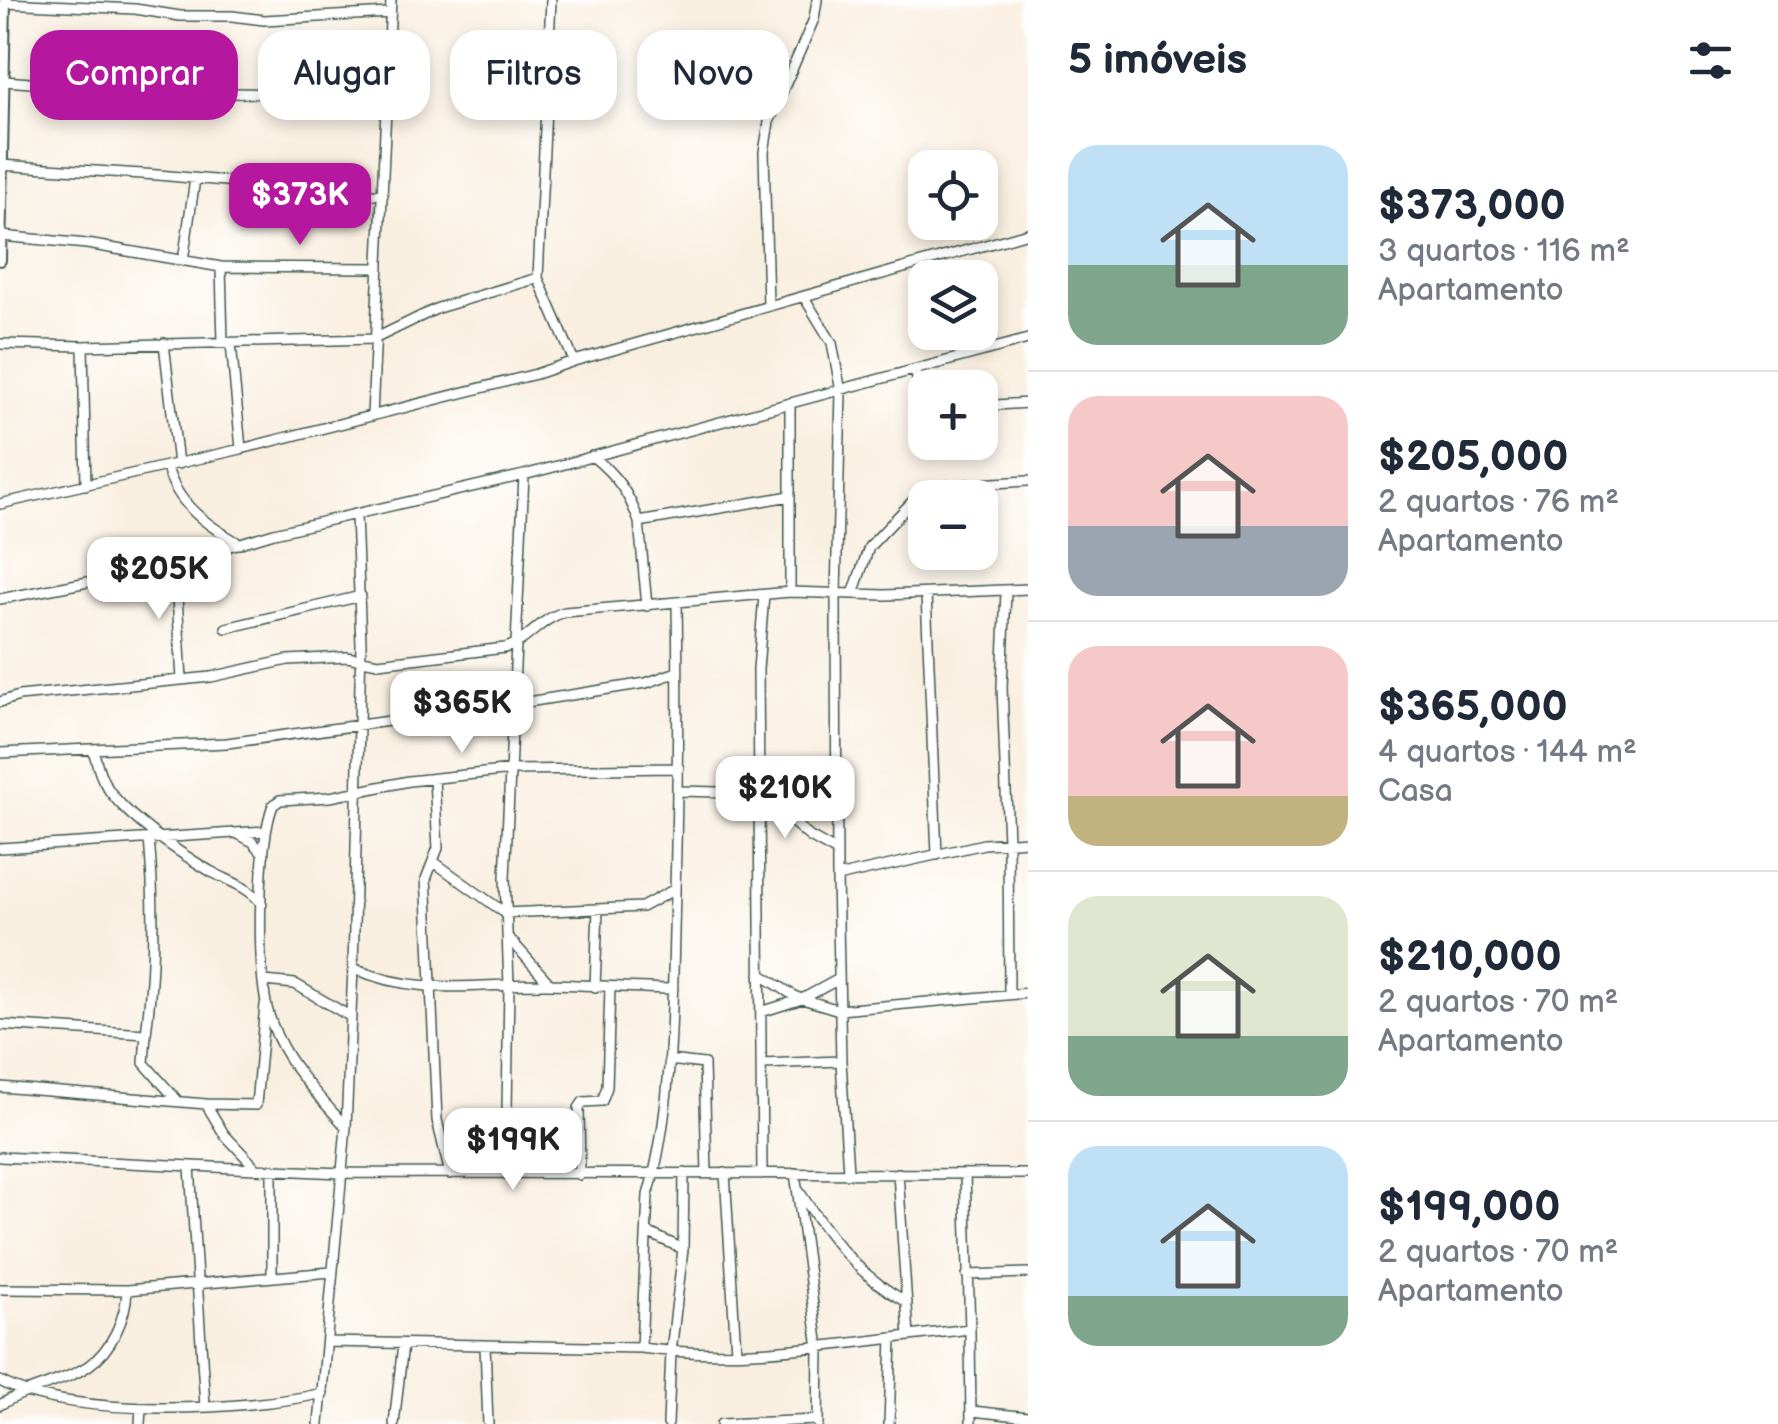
<!DOCTYPE html>
<html lang="pt">
<head>
<meta charset="utf-8">
<style>
	body { margin:0; font-family:"Balsamiq Sans",sans-serif; background:#f6f6f7; color:#1f2937; height:100vh; display:flex; flex-direction:column; font-size:38px; white-space:nowrap }
	* { box-sizing:border-box; margin:0 }
	p { font-size:32px; color:#747a83 }
	.icon { flex:none; width:55px; height:55px; fill:none; stroke:currentColor; stroke-width:2; stroke-linecap:round; stroke-linejoin:round }
	.map { position:relative; flex:1; overflow:hidden }
	.panel { display:flex; flex-direction:column; background:#fff; width:750px }
	.panel>* { flex:none }
	.guide { position:absolute; left:30px; top:30px; width:848px; height:90px; display:flex; gap:20px }
	.buttons { position:absolute; left:908px; top:150px; display:grid; gap:20px }
	.buttons a { display:grid; place-items:center; width:90px; height:90px; border-radius:20px; background:#fff; box-shadow:0 5px 15px #0003; font-size:50px }
	.price { position:absolute; translate:-50% -85px; padding:0 22px; border-radius:20px; background:#fff; color:#222; font-size:32px; line-height:65px; filter:drop-shadow(0 2px 5px #0008) }
	.price::after { content:''; position:absolute; left:50%; top:60px; width:30px; height:22px; margin-left:-15px; background:inherit; clip-path:polygon(0 0,100% 0,50% 100%) }
	.price.on { background:#b5179e; color:#fff }
	ul { padding:0; list-style:none }
	li { display:flex; align-items:center; gap:30px; height:250px; padding:0 40px }
	li+li { border-top:2px solid #e0e1e3 }
	li span { display:grid; place-items:center; flex:none; width:280px; height:200px; border-radius:30px; color:#555 }
	li>.icon { margin-inline-start:auto }
	span .icon { width:120px; height:120px; fill:#fffc; stroke-width:1 }
	li b { font-size:42px }
	h2 { display:flex; justify-content:space-between; align-items:center; height:120px; padding:0 40px; font-size:42px }
	.pill { padding:0 35px; border-radius:30px; background:#fff; box-shadow:0 5px 15px #0003; font-size:35px; line-height:90px }
	.pill.on { background:#b5179e; color:#fff }
	main { display:flex; flex:1; min-height:0 }
	.map>svg:first-child { display:block }
</style>
</head>
<body>
<main>
<div class="map">
<svg width="1028" height="1424" viewBox="0 0 1028 1424">
	<rect width="100%" height="100%" fill="#fff"/>
	<filter id="ink" filterUnits="userSpaceOnUse"><feTurbulence type="fractalNoise" baseFrequency=".01" numOctaves="2"/><feDisplacementMap in="SourceGraphic" scale="20" xChannelSelector="R" yChannelSelector="G"/><feConvolveMatrix kernelMatrix="1 2 1 2 8 2 1 2 1" color-interpolation-filters="sRGB"/></filter>
	<filter id="wash" filterUnits="userSpaceOnUse"><feTurbulence type="fractalNoise" baseFrequency=".0048" numOctaves="4" result="noise"/><feDisplacementMap in="SourceGraphic" scale="40" xChannelSelector="R" yChannelSelector="G"/><feGaussianBlur stdDeviation="2.25" result="paint"/><feColorMatrix in="noise" values="0 0 0 0 0 0 0 0 0 0 0 0 0 0 0 0 0 1.4 0 .05"/><feComposite in="paint" operator="in"/></filter>
	<g filter="url(#wash)">
		<rect width="100%" height="100%" fill="#f9efe0"/>
	</g>
	<g filter="url(#ink)">
		<g fill="none" stroke-linecap="round" stroke-linejoin="round">
			<defs>
				<path id="minor" d="M 5,3 L 135,9 L 180,16 L 232,16 L 264,20 L 390,13
					M 4,81 L 153,92 L 387,95
					M 0,165 L 158,175 L 383,195
					M 1,236 L 87,244 L 221,267 L 223,343
					M 183,261 L 195,179
					M 221,267 L 379,268
					M 538,278 L 551,0
					M 804,297 L 832,343 L 841,392 L 836,595 L 837,877 L 841,1061 L 848,1172
					M 768,306 L 764,152 L 769,122 L 814,19 L 817,0
					M 164,343 L 178,464
					M 231,343 L 241,449
					M 0,344 L 83,346 L 374,339 L 438,308 L 538,278 L 574,361
					M 83,346 L 86,485
					M 915,371 L 925,409
					M 980,406 L 1028,403
					M 372,416 L 391,0
					M 592,456 C 616,475 629,493 639,522 L 647,606
					M 167,467 C 177,505 207,525 240,544
					M 0,504 L 241,449 L 536,374 L 574,361 L 1028,233
					M 639,522 L 790,496
					M 175,563 L 182,680
					M 1006,591 L 1002,687 L 1008,841 L 1009,994
					M 790,592 L 790,403
					M 853,594 L 869,547 L 926,487 L 1028,481
					M 926,594 L 937,855
					M 0,599 L 150,570 L 274,533 L 524,475 L 1028,339
					M 226,628 L 361,596
					M 0,702 L 19,696 L 211,677 L 288,660 L 347,657 L 378,663 L 505,648 C 528,642 540,618 565,612 L 790,592 L 885,595 L 1028,589
					M 93,750 C 96,759 98,770 103,780 C 119,813 178,852 210,871 C 230,882 248,886 262,904
					M 0,753 L 227,743 L 515,704 L 646,683 L 677,672
					M 434,779 L 438,848 L 426,879 L 427,894 L 437,1120 L 450,1174
					M 679,791 L 759,793 L 810,837 L 837,852
					M 238,834 L 253,842 L 264,854
					M 0,848 L 266,831
					M 434,862 L 505,913 L 642,907 L 675,889
					M 837,877 L 984,844 L 1028,841
					M 508,937 L 550,984
					M 353,968 C 421,998 479,983 550,984 C 591,985 632,988 673,989
					M 760,974 L 796,997 L 839,1010 L 1028,993
					M 264,981 L 295,984 L 351,1017
					M 595,987 L 598,909
					M 761,1012 L 802,999 L 839,979
					M 0,1025 L 146,1034 C 154,970 155,903 149,839
					M 146,1034 L 144,1063 L 177,1100
					M 669,1060 L 704,1064 L 707,1173
					M 762,1064 L 841,1061
					M 0,1087 L 206,1104 L 224,1134 L 255,1167
					M 206,1104 L 256,1105 L 265,1005
					M 346,1127 C 324,1102 299,1077 283,1048 C 275,1034 267,1013 265,997 C 258,955 258,844 273,805 L 280,800 L 330,797 L 409,781 L 512,770 L 679,768
					M 0,1157 L 341,1173 L 1028,1174
					M 190,1166 L 205,1407
					M 725,1173 L 736,1351
					M 762,1173 L 758,669 L 764,595
					M 795,1173 L 819,1348 L 818,1424
					M 898,1173 L 909,1336 L 970,1329 L 971,1424
					M 506,1174 L 509,985 L 505,878 L 524,475
					M 965,1174 L 970,1329
					M 580,1175 L 579,1108 L 583,1102 L 602,1101 L 607,1087 L 610,987
					M 799,1191 C 829,1237 858,1276 907,1302
					M 647,1232 L 683,1249
					M 967,1275 L 1028,1273
					M 272,1276 L 272,1169
					M 0,1289 L 127,1290 L 331,1272
					M 328,1342 L 641,1348 C 730,1360 821,1347 909,1336
					M 485,1345 L 488,1424
					M 641,1348 L 648,1195 C 672,1115 672,1014 674,931 C 677,822 679,713 677,603
					M 0,1381 C 69,1419 247,1411 323,1393
					M 0,1405 C 28,1387 63,1383 88,1366 C 112,1350 126,1317 127,1290
					M 972,1411 L 1028,1417
					M 140,1424 L 141,1408
					M 319,1424 L 346,1127 L 353,968 L 361,644 L 356,515
					M 394,1424 L 403,1344
					M 668,1424 L 671,1352 L 683,1249 L 684,1173
					M 721,1424 L 818,1420
					M 889,1424 L 892,1338"/>
				<path id="tertiary" d="M 0,260 L 5,0"/>
			</defs>
			<use href="#minor" stroke="#40584e" stroke-width="12"/>
			<use href="#tertiary" stroke="#40584e" stroke-width="14"/>
			<use href="#minor" stroke="#fff" stroke-width="9"/>
			<use href="#tertiary" stroke="#fff" stroke-width="10"/>
		</g>
	</g>
</svg>
<div class="buttons">
<a><svg class="icon" aria-label="locate" viewBox="0 0 24 24"><circle cx="12" cy="12" r="6"/><path d="M12 2v4M12 18v4M2 12h4M18 12h4"/></svg></a>
<a><svg class="icon" aria-label="layers" viewBox="0 0 24 24"><path d="M12 4l9 5-9 5-9-5zM3 14l9 5 9-5"/></svg></a>
<a>+</a>
<a>−</a>
</div>
<b class="price on" style="left:300px;top:248px">$373K</b>
<b class="price" style="left:159px;top:622px">$205K</b>
<b class="price" style="left:462px;top:756px">$365K</b>
<b class="price" style="left:785px;top:841px">$210K</b>
<b class="price" style="left:513px;top:1193px">$199K</b>
<div class="guide">
<a class="pill on">Comprar</a>
<a class="pill">Alugar</a>
<a class="pill">Filtros</a>
<a class="pill">Novo</a>
</div>
</div>
<section class="panel">
<h2>5 imóveis<svg class="icon" aria-label="filters" viewBox="0 0 24 24"><path d="M4 7h16M4 17h16"/><circle cx="9" cy="7" r="2"/><circle cx="15" cy="17" r="2"/></svg></h2>
<ul>
<li><span style="background:linear-gradient(#bfe0f5 60%,#7fa58c 0)"><svg class="icon" aria-label="home" viewBox="0 0 24 24"><path d="M3 11l9-7 9 7M6 9v11h12V9"/></svg></span><div><b>$373,000</b><p>3 quartos · 116 m²</p><p>Apartamento</p></div></li>
<li><span style="background:linear-gradient(#f6c9c9 65%,#9aa5b1 0)"><svg class="icon" aria-label="home" viewBox="0 0 24 24"><path d="M3 11l9-7 9 7M6 9v11h12V9"/></svg></span><div><b>$205,000</b><p>2 quartos · 76 m²</p><p>Apartamento</p></div></li>
<li><span style="background:linear-gradient(#f6c9c9 75%,#c2b280 0)"><svg class="icon" aria-label="home" viewBox="0 0 24 24"><path d="M3 11l9-7 9 7M6 9v11h12V9"/></svg></span><div><b>$365,000</b><p>4 quartos · 144 m²</p><p>Casa</p></div></li>
<li><span style="background:linear-gradient(#dfe7d0 70%,#7fa58c 0)"><svg class="icon" aria-label="home" viewBox="0 0 24 24"><path d="M3 11l9-7 9 7M6 9v11h12V9"/></svg></span><div><b>$210,000</b><p>2 quartos · 70 m²</p><p>Apartamento</p></div></li>
<li><span style="background:linear-gradient(#bfe0f5 75%,#7fa58c 0)"><svg class="icon" aria-label="home" viewBox="0 0 24 24"><path d="M3 11l9-7 9 7M6 9v11h12V9"/></svg></span><div><b>$199,000</b><p>2 quartos · 70 m²</p><p>Apartamento</p></div></li>
</ul>
</section>
</main>
</body>
</html>
